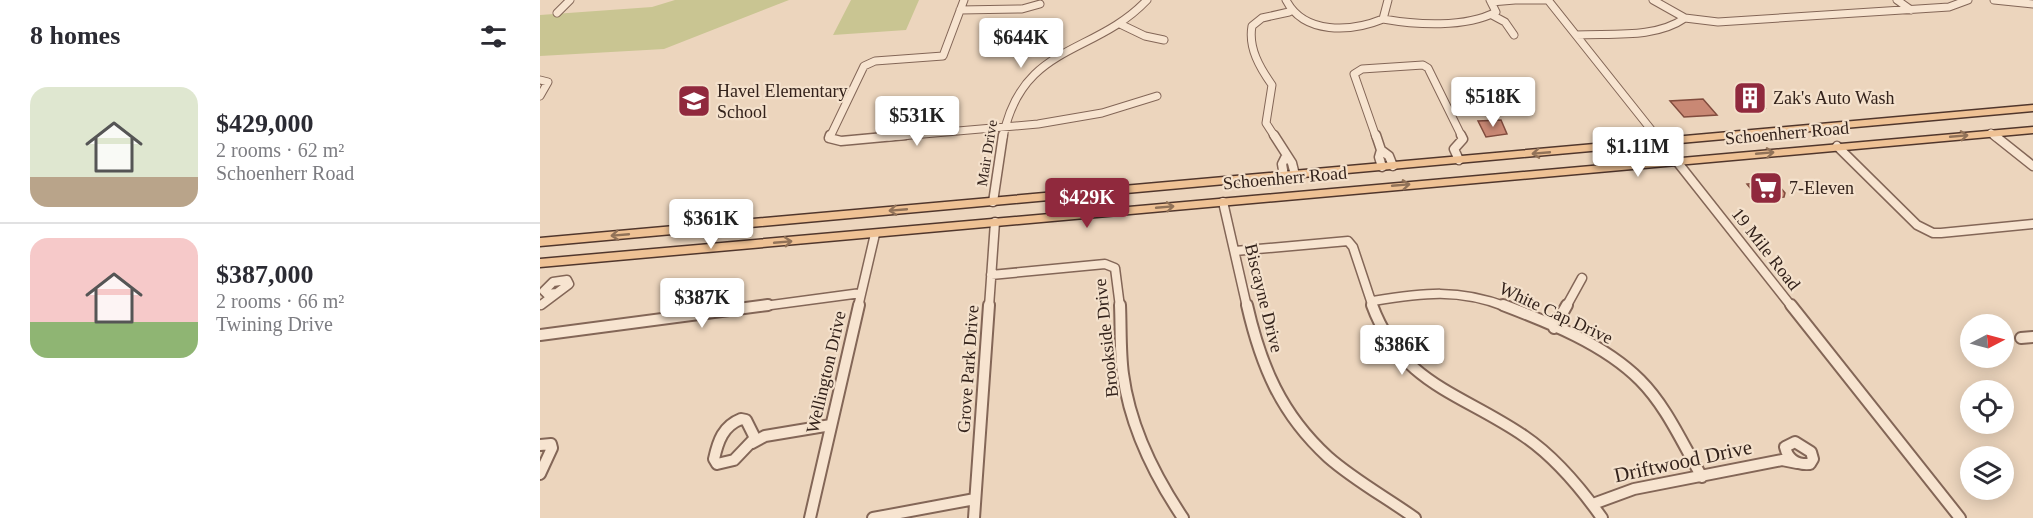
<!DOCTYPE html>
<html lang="en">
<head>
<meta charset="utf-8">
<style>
	body { margin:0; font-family:Georgia,serif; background:#f2f2f3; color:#2b2b33; height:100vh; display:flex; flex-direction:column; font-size:22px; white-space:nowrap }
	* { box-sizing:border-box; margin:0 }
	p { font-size:20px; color:#7c7c81 }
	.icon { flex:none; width:33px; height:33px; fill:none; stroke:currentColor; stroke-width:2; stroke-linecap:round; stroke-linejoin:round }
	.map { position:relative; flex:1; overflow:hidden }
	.drawer { display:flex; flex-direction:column; background:#fff; width:540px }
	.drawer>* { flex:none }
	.needle { width:39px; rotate:84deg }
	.buttons { position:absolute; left:1420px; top:314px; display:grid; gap:12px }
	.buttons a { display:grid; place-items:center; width:54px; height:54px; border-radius:50%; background:#fff; box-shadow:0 3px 15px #0003; font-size:30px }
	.price { position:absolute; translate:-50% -51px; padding:0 14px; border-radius:6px; background:#fff; color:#222; font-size:20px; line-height:39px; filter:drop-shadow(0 2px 3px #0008) }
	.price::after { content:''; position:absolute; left:50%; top:36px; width:18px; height:14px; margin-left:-9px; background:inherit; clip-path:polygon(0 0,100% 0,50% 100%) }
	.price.on { background:#90293d; color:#fff }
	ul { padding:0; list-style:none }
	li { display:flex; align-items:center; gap:18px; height:150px; padding:0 30px }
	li+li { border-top:2px solid #e1e1e2 }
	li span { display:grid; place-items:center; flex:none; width:168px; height:120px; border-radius:18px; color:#555 }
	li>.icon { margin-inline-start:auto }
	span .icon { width:72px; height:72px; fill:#fffc; stroke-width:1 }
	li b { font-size:26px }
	h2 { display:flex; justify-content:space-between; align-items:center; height:72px; padding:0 30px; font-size:26px }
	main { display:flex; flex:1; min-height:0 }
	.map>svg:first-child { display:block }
</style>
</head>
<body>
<main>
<section class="drawer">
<h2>8 homes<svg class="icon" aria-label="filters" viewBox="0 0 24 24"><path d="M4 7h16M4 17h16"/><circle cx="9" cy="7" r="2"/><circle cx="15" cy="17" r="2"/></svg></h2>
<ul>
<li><span style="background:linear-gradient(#dfe7d0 75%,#b9a48a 0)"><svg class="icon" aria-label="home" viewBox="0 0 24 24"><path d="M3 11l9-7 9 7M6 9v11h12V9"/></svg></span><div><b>$429,000</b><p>2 rooms · 62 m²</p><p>Schoenherr Road</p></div></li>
<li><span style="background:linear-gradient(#f6c9c9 70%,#8fb573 0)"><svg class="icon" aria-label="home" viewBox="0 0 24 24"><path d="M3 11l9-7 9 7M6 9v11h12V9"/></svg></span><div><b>$387,000</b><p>2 rooms · 66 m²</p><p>Twining Drive</p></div></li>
</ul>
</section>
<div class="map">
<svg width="1493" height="518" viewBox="0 0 1493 518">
	<rect width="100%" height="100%" fill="#ecd5bd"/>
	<path fill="#c9c592" d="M 135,0 L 249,0 L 124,49 L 0,56 L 0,15 L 112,7 Z
		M 311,0 L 379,0 L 366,30 L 293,35 Z"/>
	<path fill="#c98874" stroke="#814c3e" stroke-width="1.5" d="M 1206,86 L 1225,108 L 1215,109 L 1196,87 Z
		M 1163,99 L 1177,115 L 1144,117 L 1130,101 Z
		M 961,120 L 967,134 L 946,137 L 938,121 Z
		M 1235,181 L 1245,193 L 1244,197 L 1219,199 L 1207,184 Z"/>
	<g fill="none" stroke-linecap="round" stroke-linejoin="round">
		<defs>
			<path id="minor-far2" d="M 746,0 C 764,35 811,32 843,19 L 848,0
				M 976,0 L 1008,0
				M 1008,0 L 1117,137
				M 1113,0 L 1145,18 L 1178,22 L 1409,7 L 1428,0
				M 1357,0 L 1371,10
				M 1454,0 L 1493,4
				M 951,2 L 975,0
				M 420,10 L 482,9 L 500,4
				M 17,13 L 30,0
				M 952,15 L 965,22 L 974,35
				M 843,19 C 877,25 925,28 956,12 L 950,0
				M 580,24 L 605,36 L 624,40
				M 1036,35 C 1071,33 1115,39 1145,18
				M 0,80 L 8,82 L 0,96
				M 1451,133 L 1456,137
				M 290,137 L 324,66 L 335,61 L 403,56 L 424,0
				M 349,137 L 498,124 L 562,113 L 617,96
				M 463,137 C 482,43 554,56 607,0
				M 735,137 L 726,123 L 732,85 C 720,68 708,48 712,26 L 722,18 L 749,12
				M 836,137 L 814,74 L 822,69 L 883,65 L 888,68 L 922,137"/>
			<path id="minor-far1" d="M 290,135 L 289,138 L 301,141 L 366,135
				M 734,135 L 752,163 L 755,175
				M 836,135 L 841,150
				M 1116,135 L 1252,307
				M 1454,135 L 1493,166
				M 1297,146 L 1377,225 L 1393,233 L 1401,233 L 1493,224
				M 919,160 L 914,149 L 923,139 L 921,135
				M 842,167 L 839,157 L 841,150 L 849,156 L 853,166
				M 744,176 L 742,164 L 746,156
				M 453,202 L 463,135
				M 683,202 L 707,307
				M 695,251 L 808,241 L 813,247 L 833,307
				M 451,275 L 565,264 L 575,268 L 580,307
				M 27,280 L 29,284 L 17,293 L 7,294 L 4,291 L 13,282 Z
				M 833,301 C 883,293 918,288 967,307
				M 1,305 L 17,293
				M 216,307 L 321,293
				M 318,307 L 335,234
				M 449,307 L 455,222
				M 1026,307 L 1042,278"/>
			<path id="minor" d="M 580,305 C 581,328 580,352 583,374 C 590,427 614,475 643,518
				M 707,305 C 721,366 741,414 788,457 C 814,480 847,498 875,518
				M 832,305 C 861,384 921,393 984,436 C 1015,457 1040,487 1062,518
				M 963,305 C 1010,323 1064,344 1100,380 C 1127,407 1143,445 1162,477
				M 1251,305 L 1420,518
				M 1014,328 L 1027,305
				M 0,335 L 228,305
				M 1481,338 L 1493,337
				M 201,419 L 206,420 L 215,438 L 194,460 L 177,464 L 174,459 C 178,441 183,426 201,419 Z
				M 1255,442 L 1271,452 L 1273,459 L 1270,464 C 1257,465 1248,460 1245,447 Z
				M 212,443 L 225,436 L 291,425
				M 0,445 L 11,444 L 12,448 L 0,474
				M 1053,504 L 1094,489 L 1242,460 L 1257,463
				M 270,518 L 319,305
				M 333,518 L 435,499
				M 434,518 L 449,305"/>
			<path id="major" d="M 1493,105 L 1493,111 L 0,246 L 0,238 Z
				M 1493,127 L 1493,133 L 0,267 L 0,259 Z"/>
		</defs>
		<use href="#minor-far2" stroke="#836657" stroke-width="9"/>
		<use href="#minor-far1" stroke="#836657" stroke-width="11"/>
		<use href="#minor" stroke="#836657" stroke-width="14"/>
		<use href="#major" stroke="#50362c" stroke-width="3"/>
		<use href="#minor-far2" stroke="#f7e4d0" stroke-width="7"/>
		<use href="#minor-far1" stroke="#f7e4d0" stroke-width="8"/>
		<use href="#minor" stroke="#f7e4d0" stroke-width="10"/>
		<use href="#major" fill="#efc295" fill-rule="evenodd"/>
	</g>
	<defs><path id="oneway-shaft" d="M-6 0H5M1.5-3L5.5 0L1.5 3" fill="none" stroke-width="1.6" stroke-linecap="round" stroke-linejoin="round" transform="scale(1.5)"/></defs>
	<g stroke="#917258">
		<use href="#oneway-shaft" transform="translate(1419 136) rotate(-5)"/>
		<use href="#oneway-shaft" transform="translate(1001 153) rotate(175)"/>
		<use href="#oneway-shaft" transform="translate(1225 153) rotate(-5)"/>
		<use href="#oneway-shaft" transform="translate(861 185) rotate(-5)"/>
		<use href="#oneway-shaft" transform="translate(625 207) rotate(-5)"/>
		<use href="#oneway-shaft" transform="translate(358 210) rotate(175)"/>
		<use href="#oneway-shaft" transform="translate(80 235) rotate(175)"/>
		<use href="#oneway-shaft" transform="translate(243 242) rotate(-5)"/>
	</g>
	<defs>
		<symbol id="building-square" viewBox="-11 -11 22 22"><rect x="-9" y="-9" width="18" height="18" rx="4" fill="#90293d" stroke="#f4e1cc"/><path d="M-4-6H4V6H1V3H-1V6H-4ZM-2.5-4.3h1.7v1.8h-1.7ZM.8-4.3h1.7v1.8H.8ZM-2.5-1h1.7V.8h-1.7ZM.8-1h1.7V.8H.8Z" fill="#fff"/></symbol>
		<symbol id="school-square" viewBox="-11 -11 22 22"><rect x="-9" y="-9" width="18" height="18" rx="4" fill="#90293d" stroke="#f4e1cc"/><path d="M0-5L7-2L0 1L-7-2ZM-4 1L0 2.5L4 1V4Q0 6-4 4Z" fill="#fff"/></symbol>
		<symbol id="supermarket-square" viewBox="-11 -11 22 22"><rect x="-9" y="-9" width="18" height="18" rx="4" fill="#90293d" stroke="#f4e1cc"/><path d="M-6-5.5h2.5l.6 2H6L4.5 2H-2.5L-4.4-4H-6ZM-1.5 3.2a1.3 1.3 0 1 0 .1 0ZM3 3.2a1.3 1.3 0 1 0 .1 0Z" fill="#fff"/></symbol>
	</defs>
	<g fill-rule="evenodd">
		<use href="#building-square" x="1191" y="79" width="38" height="38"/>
		<use href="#school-square" x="135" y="82" width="38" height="38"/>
		<use href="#supermarket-square" x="1207" y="169" width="38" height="38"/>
	</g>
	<g text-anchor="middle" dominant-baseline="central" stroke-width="4.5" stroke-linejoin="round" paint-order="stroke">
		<g font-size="15" fill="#33221b" stroke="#f4e1cc">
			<text transform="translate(447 153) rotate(-81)">Mair Drive</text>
		</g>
		<g font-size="18" fill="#33221b" stroke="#f4e1cc" text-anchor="start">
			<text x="177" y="91">Havel Elementary<tspan x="177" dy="21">School</tspan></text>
			<text x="1233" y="98">Zak's Auto Wash</text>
			<text x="1249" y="188">7-Eleven</text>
		</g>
		<g font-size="18" fill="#33221b" stroke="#f4e1cc">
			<text transform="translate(1247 133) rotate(-5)">Schoenherr Road</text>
			<text transform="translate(745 178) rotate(-5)">Schoenherr Road</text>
			<text transform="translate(1226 249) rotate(52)">19 Mile Road</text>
			<text transform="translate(724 298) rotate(76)">Biscayne Drive</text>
			<text transform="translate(1016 313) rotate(25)">White Cap Drive</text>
			<text transform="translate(566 338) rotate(-96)">Brookside Drive</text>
			<text transform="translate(428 369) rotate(-86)">Grove Park Drive</text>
			<text transform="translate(286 372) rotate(-77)">Wellington Drive</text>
		</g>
		<g font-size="21" fill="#33221b" stroke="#f4e1cc">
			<text transform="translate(1143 461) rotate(-12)">Driftwood Drive</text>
		</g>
	</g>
</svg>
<div class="buttons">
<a><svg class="needle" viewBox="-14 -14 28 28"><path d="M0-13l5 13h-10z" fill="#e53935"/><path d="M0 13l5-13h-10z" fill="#7c7c81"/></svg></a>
<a><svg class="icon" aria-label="locate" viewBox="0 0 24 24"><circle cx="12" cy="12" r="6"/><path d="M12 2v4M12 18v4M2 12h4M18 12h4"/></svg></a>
<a><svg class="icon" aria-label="layers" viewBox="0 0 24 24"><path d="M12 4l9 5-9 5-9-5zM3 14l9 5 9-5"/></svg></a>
</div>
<b class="price" style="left:481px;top:69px">$644K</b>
<b class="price" style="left:953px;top:128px">$518K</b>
<b class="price" style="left:377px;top:147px">$531K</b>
<b class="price" style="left:1098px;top:178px">$1.11M</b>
<b class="price on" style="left:547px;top:229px">$429K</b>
<b class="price" style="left:171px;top:250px">$361K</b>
<b class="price" style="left:162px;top:329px">$387K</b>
<b class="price" style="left:862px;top:376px">$386K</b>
</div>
</main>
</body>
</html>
